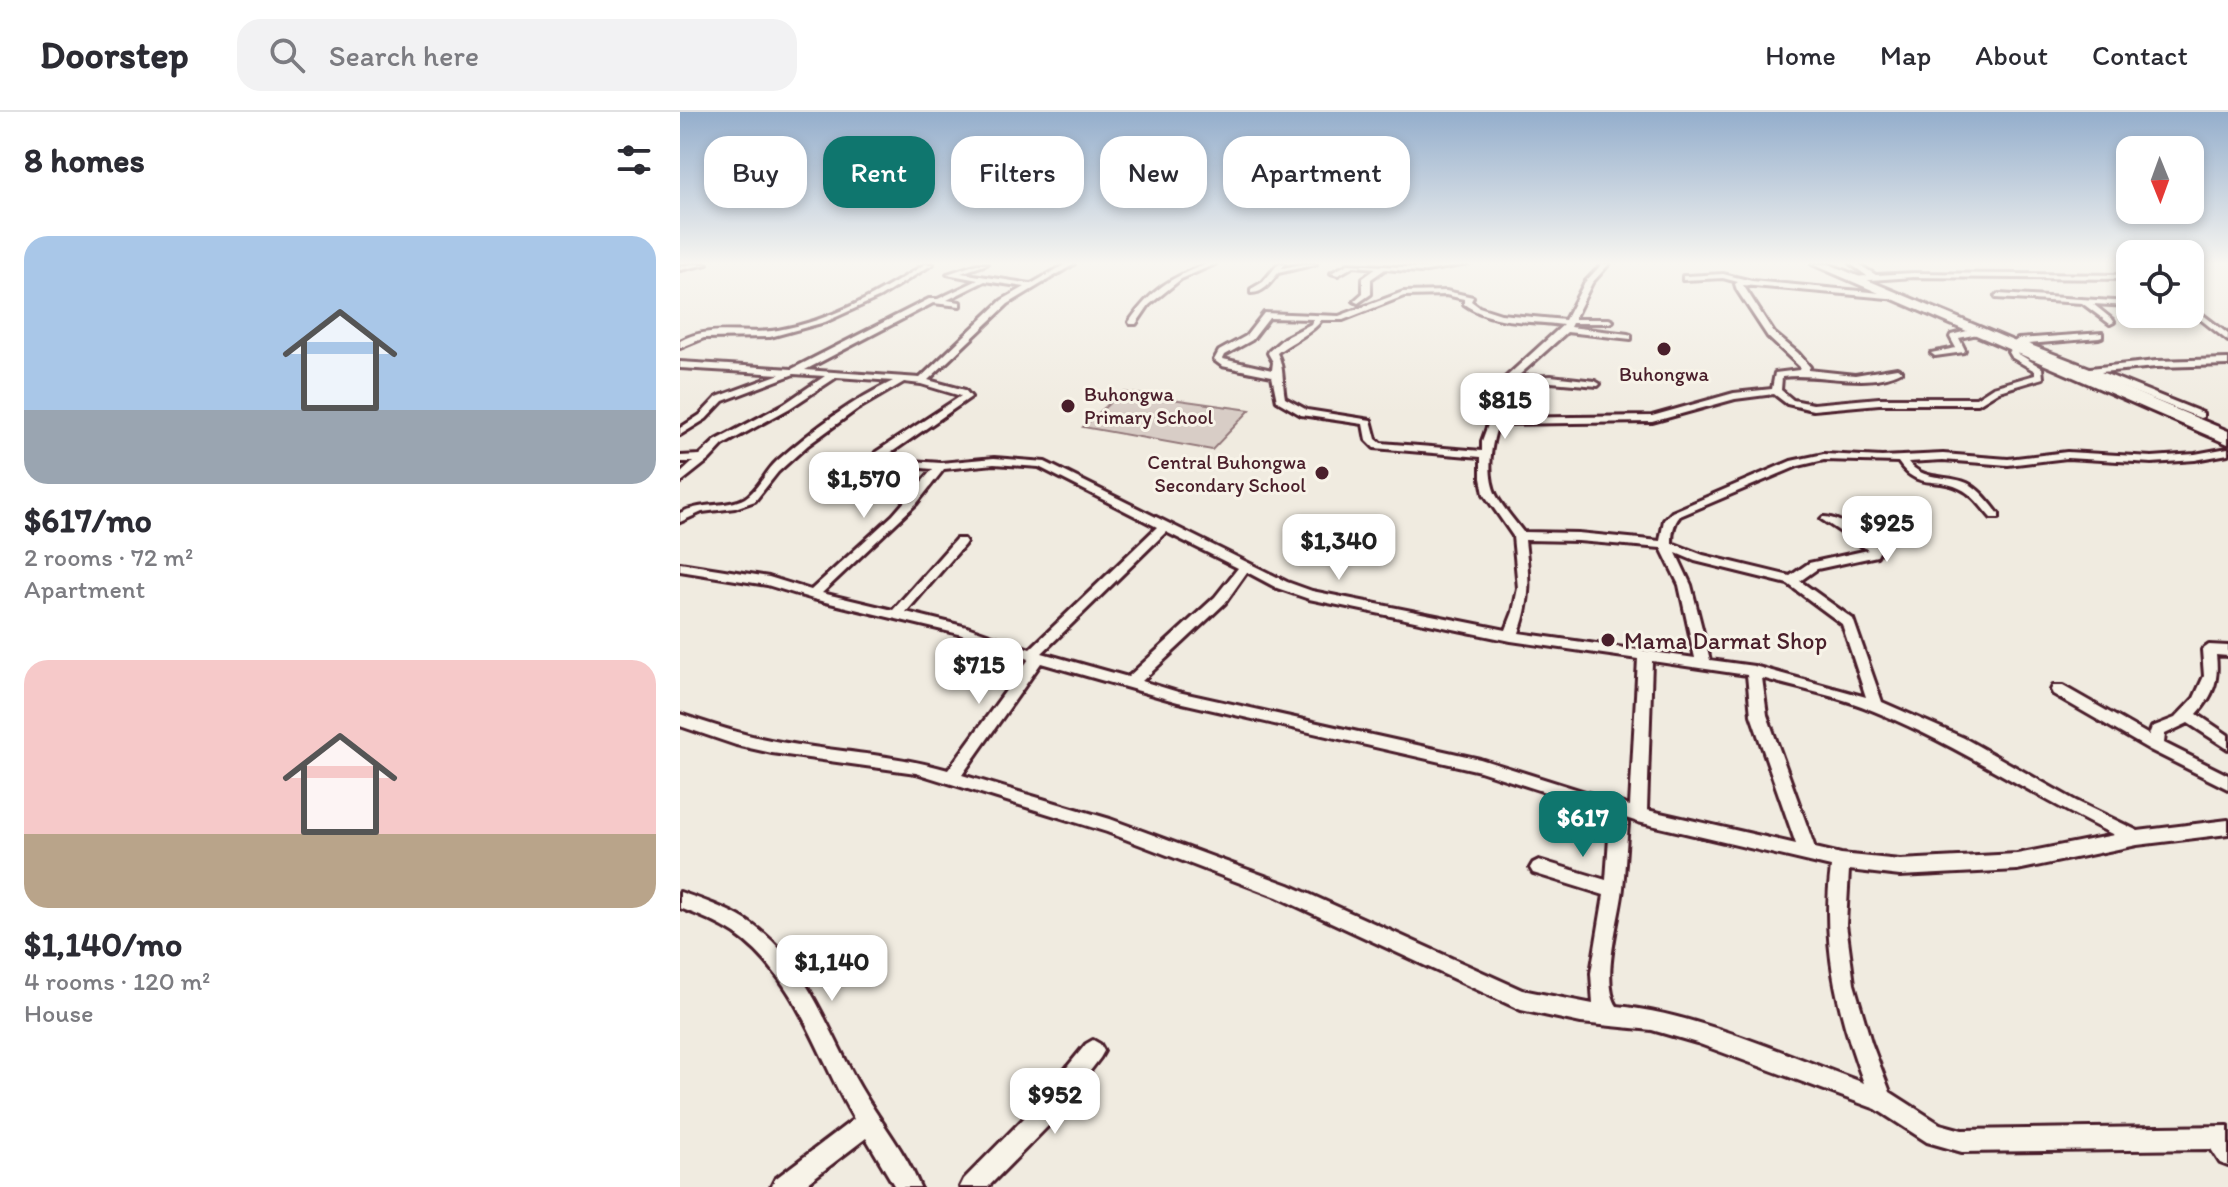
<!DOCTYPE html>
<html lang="en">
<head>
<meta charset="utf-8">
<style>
	body { margin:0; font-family:Itim,sans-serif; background:#f2f2f3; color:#2b2b33; height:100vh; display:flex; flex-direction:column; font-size:30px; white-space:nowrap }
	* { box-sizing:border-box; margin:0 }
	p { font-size:26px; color:#7c7c81 }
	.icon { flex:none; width:44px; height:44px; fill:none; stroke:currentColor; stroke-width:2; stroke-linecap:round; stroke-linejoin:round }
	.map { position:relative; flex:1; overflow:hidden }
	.details { display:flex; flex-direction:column; background:#fff; width:680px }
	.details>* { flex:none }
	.hud { position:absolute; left:24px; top:24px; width:760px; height:72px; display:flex; gap:16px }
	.needle { width:52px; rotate:179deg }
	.fabs { position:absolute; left:1436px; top:24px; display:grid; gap:16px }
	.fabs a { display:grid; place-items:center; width:88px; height:88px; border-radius:16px; background:#fff; box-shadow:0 4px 12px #0003; font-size:40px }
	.price { position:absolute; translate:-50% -68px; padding:0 18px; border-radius:16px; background:#fff; color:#222; font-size:26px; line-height:52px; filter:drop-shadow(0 2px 4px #0008) }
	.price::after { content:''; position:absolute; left:50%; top:48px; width:24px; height:18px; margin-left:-12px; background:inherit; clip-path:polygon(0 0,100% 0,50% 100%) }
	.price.current { background:#0f766e; color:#fff }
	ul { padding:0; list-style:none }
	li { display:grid; align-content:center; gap:16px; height:424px; padding:0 24px }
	li span { display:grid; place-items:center; height:248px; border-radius:24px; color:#555 }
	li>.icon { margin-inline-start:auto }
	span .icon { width:144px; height:144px; fill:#fffc; stroke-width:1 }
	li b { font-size:34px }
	h2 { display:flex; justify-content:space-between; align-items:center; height:96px; padding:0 24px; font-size:34px }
	.pill { padding:0 28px; border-radius:24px; background:#fff; box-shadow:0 4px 12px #0003; font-size:28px; line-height:72px }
	.pill.current { background:#0f766e; color:#fff }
	header { display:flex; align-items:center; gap:48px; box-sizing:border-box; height:112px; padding:0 40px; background:#fff; border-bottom:2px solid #e1e1e2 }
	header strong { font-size:38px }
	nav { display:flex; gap:44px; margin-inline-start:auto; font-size:28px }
	.search { width:560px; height:72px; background:#f2f2f3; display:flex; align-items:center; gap:20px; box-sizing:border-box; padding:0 28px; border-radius:24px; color:#7c7c81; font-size:30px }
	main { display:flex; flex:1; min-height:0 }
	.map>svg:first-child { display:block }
</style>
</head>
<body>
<header>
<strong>Doorstep</strong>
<div class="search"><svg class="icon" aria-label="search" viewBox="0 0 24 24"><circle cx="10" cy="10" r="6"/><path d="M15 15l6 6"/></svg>Search here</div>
<nav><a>Home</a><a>Map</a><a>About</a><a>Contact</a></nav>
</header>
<main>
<section class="details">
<h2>8 homes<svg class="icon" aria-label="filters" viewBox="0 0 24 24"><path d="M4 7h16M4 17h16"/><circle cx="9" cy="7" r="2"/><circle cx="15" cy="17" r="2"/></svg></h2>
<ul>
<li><span style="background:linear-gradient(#a9c7e8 70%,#9aa5b1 0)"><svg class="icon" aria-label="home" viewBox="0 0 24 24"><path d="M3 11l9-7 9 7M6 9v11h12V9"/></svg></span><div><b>$617/mo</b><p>2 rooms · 72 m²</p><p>Apartment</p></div></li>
<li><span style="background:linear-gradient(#f6c9c9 70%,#b9a48a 0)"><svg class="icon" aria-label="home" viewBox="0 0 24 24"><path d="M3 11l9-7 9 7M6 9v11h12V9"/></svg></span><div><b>$1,140/mo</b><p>4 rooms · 120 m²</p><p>House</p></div></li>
</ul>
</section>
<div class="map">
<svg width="1548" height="1075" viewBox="0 0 1548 1075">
	<rect width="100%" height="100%" fill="#f0ebe0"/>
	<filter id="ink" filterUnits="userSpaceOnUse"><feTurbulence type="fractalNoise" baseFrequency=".0125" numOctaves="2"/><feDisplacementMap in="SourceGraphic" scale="16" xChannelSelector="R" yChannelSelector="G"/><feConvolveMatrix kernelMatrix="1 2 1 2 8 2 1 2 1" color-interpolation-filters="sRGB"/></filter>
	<g filter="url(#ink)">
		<path fill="#d8cdc6" stroke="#917678" stroke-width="2" d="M 442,280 L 570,298 L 532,338 L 403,315 Z"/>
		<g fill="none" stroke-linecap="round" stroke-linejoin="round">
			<defs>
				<path id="street" d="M 13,152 L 27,152 L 0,158 L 0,154 Z
					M 245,152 L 253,152 L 200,185 L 145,210 L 90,225 L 24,226 L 0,236 L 0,229 C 30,212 65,224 98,218 C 151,209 200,181 245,152 Z
					M 297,152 L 307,152 L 281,161 L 351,172 L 386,152 L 394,152 L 328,192 L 248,268 L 285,278 L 291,285 L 202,347 L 261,351 L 314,346 L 365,350 L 607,470 L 632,479 L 826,518 L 833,500 L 838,476 L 833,424 L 804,382 L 801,366 L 801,345 L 694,336 L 686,328 L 683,312 L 621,303 L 597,289 L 592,264 L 542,254 L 534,248 L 539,239 L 566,224 L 584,201 L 659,204 L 723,180 L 766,179 L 793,185 L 791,189 L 799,195 L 821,202 L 885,208 L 905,170 L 922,152 L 929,152 L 912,171 L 894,207 L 929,207 L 933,209 L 929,211 L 892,211 L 890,215 L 948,222 L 951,223 L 951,227 L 887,220 L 837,265 L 871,264 L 915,269 L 920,272 L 918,274 L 871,270 L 832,271 L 820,306 L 972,304 L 1054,281 L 1092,277 L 1095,261 L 1119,258 L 1120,255 L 1088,225 L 1057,178 L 1055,172 L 1058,170 L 1043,166 L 1003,168 L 1003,164 L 1006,164 L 1043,162 L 1072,169 L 1222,183 L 1223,185 L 1219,187 L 1063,173 L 1094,221 L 1118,241 L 1130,255 L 1128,258 L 1175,263 L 1217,256 L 1222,259 C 1187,278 1140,260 1102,265 L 1101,278 L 1113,288 L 1133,292 L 1199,286 L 1296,286 L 1313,275 L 1355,263 L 1355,259 L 1331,245 L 1328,240 L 1337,234 L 1334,230 L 1338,227 L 1422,221 L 1422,225 L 1419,226 L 1348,232 L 1410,256 L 1476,249 L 1548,247 L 1548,253 L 1476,255 L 1421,260 L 1523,301 L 1523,305 L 1520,306 L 1342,236 L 1337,241 L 1362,256 L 1363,266 L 1319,279 L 1298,292 L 1199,292 L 1133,298 L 1107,292 L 1094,282 L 1055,287 L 972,310 L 818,312 C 811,332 806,362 816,383 C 823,396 834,408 843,420 L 898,421 L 980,429 L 984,408 L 992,400 L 1111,349 L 1144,342 L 1202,345 L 1263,342 L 1328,347 L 1387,340 L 1472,345 L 1515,342 L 1548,336 L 1548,342 L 1515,348 L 1472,351 L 1387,346 L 1328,353 L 1263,348 L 1228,350 C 1244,370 1266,362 1287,371 C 1300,377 1310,391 1319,402 L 1319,406 L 1311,406 C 1302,396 1293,382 1279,376 C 1254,364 1238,379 1218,350 L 1144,348 L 1118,354 L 1000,404 C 993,412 992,421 992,431 L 1023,443 L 1110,464 L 1129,451 L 1188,438 L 1141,407 L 1143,405 C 1158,404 1190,426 1200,438 L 1197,444 L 1137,457 L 1120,469 L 1173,507 L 1202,590 L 1284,626 L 1396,689 L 1458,719 L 1548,708 L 1548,722 L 1457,733 L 1337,758 L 1220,764 L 1169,758 L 1166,812 L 1174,872 L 1191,930 L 1210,980 L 1260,1012 L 1282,1018 L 1548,1014 L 1548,1054 L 1540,1051 L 1531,1037 L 1282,1040 L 1247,1030 L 1196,997 L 1017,931 L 972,918 L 901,911 L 841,898 L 597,785 L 427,720 L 236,661 L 92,641 L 56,633 L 0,614 L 0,602 C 30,612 59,622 90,628 C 149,640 210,641 268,658 L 349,547 L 279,522 L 133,487 L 87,473 L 0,459 L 0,451 L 89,465 L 131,478 L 213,403 L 253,357 L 195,352 L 192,347 L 196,340 L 281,284 L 241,272 L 224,270 L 176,298 L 128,333 L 98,360 L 75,389 L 55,396 L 22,400 L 0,410 L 0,401 C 21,390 47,396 65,386 C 79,377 85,360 97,349 C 132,318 171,289 213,269 L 157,265 L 110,296 L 43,333 L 29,348 L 0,371 L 0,362 L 13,350 L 0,350 L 0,344 L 20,343 L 35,329 L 104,292 L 145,264 L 114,262 L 43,289 L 26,307 L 0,323 L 0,316 L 20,303 L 37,285 L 100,262 L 0,256 L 0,250 L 112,257 L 249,187 L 258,187 L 298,168 L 267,162 ZM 305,169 L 345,175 L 322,188 L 240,266 L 125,258 L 253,191 L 280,194 L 280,190 L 267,188 ZM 766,183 L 784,187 L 784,192 C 813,213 849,208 883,213 L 825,266 L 802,329 L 802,339 L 701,331 L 696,327 L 691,308 L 627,298 L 605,286 C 602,271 604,254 597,241 C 608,232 636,219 641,208 L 663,208 L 724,184 ZM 589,206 L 633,207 L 631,212 L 604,226 L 589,239 L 588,241 L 593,250 L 592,258 L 543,247 L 545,243 L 572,228 ZM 314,352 L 359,355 L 477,415 L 350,537 L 287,515 L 226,500 L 284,433 L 286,430 L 284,427 L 276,427 L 213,498 L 142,481 L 237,391 L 264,357 ZM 486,420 L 558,456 L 535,485 L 448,565 L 362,541 ZM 845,428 L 898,429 L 981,436 L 999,473 L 1015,546 L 839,521 C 852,484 849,465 845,428 ZM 996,441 L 1015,449 L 1108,472 L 1162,512 L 1186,585 L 1074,554 L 1030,548 L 1011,473 ZM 567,460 L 597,476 L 629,487 L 831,529 L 958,547 L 950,694 L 800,647 L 498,580 L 462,569 L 545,491 ZM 972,549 L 1067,563 L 1071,603 L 1116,732 L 967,698 ZM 361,551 L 498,590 L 800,659 L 958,710 L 1151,755 C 1141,831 1157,900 1184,971 C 1107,943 1018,902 937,894 C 920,869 940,806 943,776 C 945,755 946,733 948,712 L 945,707 L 939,705 L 933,707 L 930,712 L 926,768 L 859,748 L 853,751 L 850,756 L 853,761 L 924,783 L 911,861 L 913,892 L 842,878 L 609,773 L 430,707 L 282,663 ZM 1082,566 C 1119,577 1159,584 1194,599 C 1278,633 1353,684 1434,723 L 1337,742 L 1220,748 L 1161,742 L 1135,736 L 1087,603 Z
					M 526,152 L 535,152 L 501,167 L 469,193 L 456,212 L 450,212 L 449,210 C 471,178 490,166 526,152 Z
					M 598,152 L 604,152 L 602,156 L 623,152 L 636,152 L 598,161 C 591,170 584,181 571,181 L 571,177 L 583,170 Z
					M 668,152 L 740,156 L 788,152 L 740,160 L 705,157 L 691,167 L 691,182 L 678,191 L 674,189 L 683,181 L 683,166 L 697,156 L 674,154 L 658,163 L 651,161 Z
					M 1171,152 L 1178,152 L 1196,163 L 1233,161 L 1450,163 L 1450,167 L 1233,165 L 1176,169 L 1173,169 L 1173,165 L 1187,164 Z
					M 1445,152 L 1450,152 L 1450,154 L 1446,154 Z
					M 1319,182 L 1450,190 L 1450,194 L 1413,192 L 1433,208 L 1434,210 L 1430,212 L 1402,191 L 1316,186 L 1315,184 Z
					M 1510,193 L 1548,222 L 1548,229 L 1510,199 Z
					M 1299,216 L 1302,217 L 1302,221 L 1279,226 L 1285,238 L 1284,240 L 1255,244 L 1251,241 L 1276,236 L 1270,225 L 1271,223 Z
					M 1529,533 L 1548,534 L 1548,544 L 1536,543 C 1539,568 1534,583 1517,602 L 1548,623 L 1548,637 L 1508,611 L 1485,622 L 1484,631 L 1548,663 L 1548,677 L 1470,638 L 1373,582 L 1371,578 L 1373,574 L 1383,574 L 1469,623 L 1472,615 L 1495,606 L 1514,586 L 1524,564 L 1522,538 Z
					M 0,780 C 23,788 46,796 67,809 C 126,847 147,918 180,975 C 199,1008 225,1039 240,1075 L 215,1075 L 186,1026 L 122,1075 L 91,1075 L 95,1067 L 174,1007 C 137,945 117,865 55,822 C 38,811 19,803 0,796 Z
					M 413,928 L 420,932 L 424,939 L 420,946 L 368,1014 L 308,1075 L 280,1075 L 284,1067 L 352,998 L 406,932 Z"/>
				<path id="highway" d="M 1132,152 L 1149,152 L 1548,319 L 1548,332 Z"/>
			</defs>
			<use href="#street" stroke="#4a1f2b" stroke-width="6"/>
			<use href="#highway" stroke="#4a1f2b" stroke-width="6"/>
			<use href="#street" fill="#f7f3e8" fill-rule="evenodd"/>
			<use href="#highway" fill="#f7f3e8" fill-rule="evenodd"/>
		</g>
	</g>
	<linearGradient id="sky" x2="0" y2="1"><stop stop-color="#94aecc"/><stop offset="0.5" stop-color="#f8f6f1"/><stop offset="1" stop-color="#f8f6f1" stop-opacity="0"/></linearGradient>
	<rect width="1548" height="302" fill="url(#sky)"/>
	<g fill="#4a1f2b" stroke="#f7f3e8" stroke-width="3">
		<circle cx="984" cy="237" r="8"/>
		<circle cx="388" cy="294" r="8"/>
		<circle cx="642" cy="361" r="8"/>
		<circle cx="928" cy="528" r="8"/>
	</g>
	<g text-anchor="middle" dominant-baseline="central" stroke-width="6" stroke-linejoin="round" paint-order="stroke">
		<g font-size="20" fill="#4a1f2b" stroke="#f7f3e8">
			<text x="984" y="262">Buhongwa</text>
			<text x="404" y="282" text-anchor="start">Buhongwa<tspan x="404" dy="23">Primary School</tspan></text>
			<text x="626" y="350" text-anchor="end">Central Buhongwa<tspan x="626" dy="23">Secondary School</tspan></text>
		</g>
		<g font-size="24" fill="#4a1f2b" stroke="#f7f3e8" text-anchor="start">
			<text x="944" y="528">Mama Darmat Shop</text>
		</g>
	</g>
</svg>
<div class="fabs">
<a><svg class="needle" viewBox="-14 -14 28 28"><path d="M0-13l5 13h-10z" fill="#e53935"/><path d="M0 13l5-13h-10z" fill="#7c7c81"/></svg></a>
<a><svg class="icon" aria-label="locate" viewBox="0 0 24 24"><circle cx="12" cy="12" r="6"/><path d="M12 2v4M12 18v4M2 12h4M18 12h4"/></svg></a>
</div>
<b class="price" style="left:825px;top:329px">$815</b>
<b class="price" style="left:184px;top:408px">$1,570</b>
<b class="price" style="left:1207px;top:452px">$925</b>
<b class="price" style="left:659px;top:470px">$1,340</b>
<b class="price" style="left:299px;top:594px">$715</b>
<b class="price current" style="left:903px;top:747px">$617</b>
<b class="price" style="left:152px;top:891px">$1,140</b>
<b class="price" style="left:375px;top:1024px">$952</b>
<div class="hud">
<a class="pill">Buy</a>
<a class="pill current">Rent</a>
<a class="pill">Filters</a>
<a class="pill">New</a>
<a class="pill">Apartment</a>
</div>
</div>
</main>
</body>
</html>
